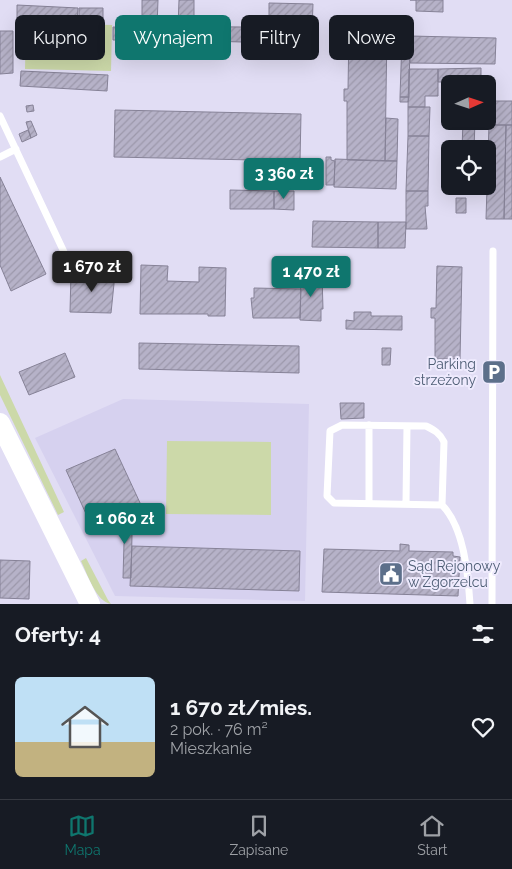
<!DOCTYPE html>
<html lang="pl">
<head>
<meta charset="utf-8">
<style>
	body { margin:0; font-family:Raleway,sans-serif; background:#242831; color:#f1f3f6; height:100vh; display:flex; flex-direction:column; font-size:19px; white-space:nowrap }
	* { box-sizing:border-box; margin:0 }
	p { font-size:16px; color:#9ea1a6 }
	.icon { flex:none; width:28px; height:28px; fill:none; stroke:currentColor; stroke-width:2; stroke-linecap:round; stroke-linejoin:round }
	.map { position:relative; height:604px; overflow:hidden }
	.details { display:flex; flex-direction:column; background:#171b24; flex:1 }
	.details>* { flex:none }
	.hud { position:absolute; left:15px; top:15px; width:482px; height:45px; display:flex; gap:10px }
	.needle { width:32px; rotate:87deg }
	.buttons { position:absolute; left:441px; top:75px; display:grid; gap:10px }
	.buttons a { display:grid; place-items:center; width:55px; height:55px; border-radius:8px; background:#171b24; box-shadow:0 5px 20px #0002; font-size:25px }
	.price { position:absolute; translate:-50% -42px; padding:0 11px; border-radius:5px; background:#0f766e; color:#fff; font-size:16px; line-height:32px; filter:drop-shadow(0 1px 2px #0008) }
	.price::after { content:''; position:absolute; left:50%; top:30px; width:15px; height:11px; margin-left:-8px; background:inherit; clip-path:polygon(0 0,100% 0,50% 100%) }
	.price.active { background:#222; color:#fff }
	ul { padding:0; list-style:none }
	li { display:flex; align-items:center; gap:15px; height:125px; padding:0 15px }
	li span { display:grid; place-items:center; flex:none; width:140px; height:100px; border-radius:8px; color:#555 }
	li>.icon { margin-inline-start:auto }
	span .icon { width:60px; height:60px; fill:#fffc; stroke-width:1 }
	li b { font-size:21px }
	h2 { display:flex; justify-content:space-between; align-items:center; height:60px; padding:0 15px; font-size:21px }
	.tag { padding:0 18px; border-radius:8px; background:#171b24; box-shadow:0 5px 20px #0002; font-size:18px; line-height:45px }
	.tag.active { background:#0f766e; color:#fff }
	.tab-bar { display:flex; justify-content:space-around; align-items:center; height:70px; border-top:1px solid #363941; background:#171b24; font-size:14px; color:#9ea1a6 }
	.tab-bar a { display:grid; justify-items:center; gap:2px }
	.tab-bar .active { color:#0f766e }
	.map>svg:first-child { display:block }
</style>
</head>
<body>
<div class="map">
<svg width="512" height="604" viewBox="0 0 512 604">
	<defs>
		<pattern id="building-hatch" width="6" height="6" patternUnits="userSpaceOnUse" patternTransform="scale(1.25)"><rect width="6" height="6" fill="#b6b2c8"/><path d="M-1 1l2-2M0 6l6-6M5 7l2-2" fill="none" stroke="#9c98ab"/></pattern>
	</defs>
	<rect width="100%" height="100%" fill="#e1ddf4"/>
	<path fill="#d6d1ef" d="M 123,399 L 309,404 L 305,601 L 115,596 L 35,438 Z"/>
	<path fill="#ccd9a9" d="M 26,23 L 112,25 L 111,71 L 25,69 Z
		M 0,375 L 64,512 L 58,515 L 0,395 Z
		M 167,441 L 271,442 L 271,515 L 166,514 Z
		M 86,558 L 108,600 L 111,604 C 96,602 87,573 81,561 Z"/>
	<path fill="url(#building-hatch)" stroke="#868297" d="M 142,0 L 158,0 L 157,27 L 142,26 Z
		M 179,0 L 194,0 L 194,28 L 178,27 Z
		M 410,0 L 443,0 L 443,12 L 416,11 L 416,0 Z
		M 269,3 L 313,4 L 312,29 L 277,28 L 277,18 L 269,18 Z
		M 17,5 L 78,8 L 77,22 L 17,20 Z
		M 79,8 L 103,8 L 103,23 L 79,23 Z
		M 142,26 L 242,27 L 242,42 L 141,39 Z
		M 113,27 L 139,28 L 139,40 L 113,40 Z
		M 349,30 L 387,30 L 385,161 L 347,160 L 347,101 L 344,101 L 344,89 L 348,89 Z
		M 0,31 L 13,31 L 13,73 L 0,74 Z
		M 410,36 L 496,38 L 495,64 L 410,63 Z
		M 402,38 L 410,38 L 409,97 L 400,97 Z
		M 481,68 L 481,82 L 438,82 L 438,69 Z
		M 409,69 L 438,69 L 438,96 L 425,96 L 425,107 L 408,107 Z
		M 21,71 L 108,75 L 107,91 L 20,86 Z
		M 400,97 L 409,97 L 408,102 L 400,102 Z
		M 489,101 L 512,101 L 512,125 L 489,125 Z
		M 33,105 L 34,111 L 27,112 L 26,106 Z
		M 408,107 L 430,107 L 429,136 L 408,136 Z
		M 115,110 L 301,114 L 300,161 L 114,157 Z
		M 386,118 L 398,119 L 397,161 L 385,161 Z
		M 31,121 L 37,135 L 31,138 L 26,122 Z
		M 463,121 L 475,121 L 474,149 L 462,149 Z
		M 489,125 L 506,125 L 504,219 L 486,219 Z
		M 506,125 L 512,125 L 512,219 L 504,219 Z
		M 28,130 L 31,138 L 22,142 L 19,134 Z
		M 408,136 L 429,136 L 428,191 L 406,191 Z
		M 326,157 L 331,157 L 331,160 L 335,161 L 334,185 L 326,185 Z
		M 335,159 L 397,161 L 396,189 L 334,187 Z
		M 442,162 L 450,162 L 450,171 L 442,171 Z
		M 0,177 L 46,274 L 11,291 L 0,265 Z
		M 230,190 L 274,191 L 274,209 L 230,209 Z
		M 274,191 L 294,191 L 294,210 L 274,209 Z
		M 406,191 L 428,191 L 428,206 L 425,206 L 427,229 L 406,229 Z
		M 456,198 L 466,198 L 466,213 L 456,213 Z
		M 313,221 L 378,222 L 378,248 L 312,247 Z
		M 378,222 L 406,222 L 405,248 L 378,248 Z
		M 141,265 L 168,266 L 167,281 L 199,282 L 199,267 L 226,268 L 225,316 L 208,316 L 208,314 L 140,314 Z
		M 437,266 L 462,267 L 460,359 L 435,359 L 435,318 L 431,318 L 431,308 L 436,308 Z
		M 71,273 L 115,274 L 111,313 L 70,312 Z
		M 301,274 L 322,276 L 323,309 L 321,309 L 321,321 L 300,320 Z
		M 254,288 L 301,289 L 300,318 L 253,318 L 251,298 L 254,298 Z
		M 354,312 L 371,312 L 371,316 L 402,316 L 402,330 L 346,329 L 346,320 L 354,321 Z
		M 139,343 L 299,346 L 299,373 L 139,369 Z
		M 382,348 L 391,348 L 390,365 L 382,365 Z
		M 65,353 L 75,377 L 29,395 L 19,372 Z
		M 340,403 L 364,403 L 364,418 L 341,419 Z
		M 115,449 L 141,505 L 93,529 L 66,470 Z
		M 121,515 L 128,524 L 132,535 L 131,578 L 123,578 L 124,543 L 113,518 Z
		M 400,544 L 409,545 L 409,551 L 453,552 L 453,556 L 460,557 L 458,596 L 322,592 L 324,549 L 400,551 Z
		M 132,546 L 300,551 L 299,591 L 130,586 Z
		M 0,560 L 30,561 L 29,599 L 0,598 Z"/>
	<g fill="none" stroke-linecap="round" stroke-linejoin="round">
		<path stroke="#fff" stroke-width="7" d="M 0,116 L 64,252
			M 0,157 L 16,149
			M 369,503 L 369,425
			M 406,503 L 407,426
			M 442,505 L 444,442 C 440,433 434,430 426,426 L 342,425 L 330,431 L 327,496 L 334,503 L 442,505 C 464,527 468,574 470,604
			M 492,604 L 493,251"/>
		<path stroke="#fff" stroke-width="20" d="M 0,423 L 90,604"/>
	</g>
	<defs>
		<symbol id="parking-square" viewBox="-11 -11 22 22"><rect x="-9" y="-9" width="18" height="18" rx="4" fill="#5c6f8a" stroke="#eeeafd"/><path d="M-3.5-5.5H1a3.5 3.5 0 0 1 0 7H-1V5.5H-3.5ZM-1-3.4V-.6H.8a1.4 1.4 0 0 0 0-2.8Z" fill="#fff"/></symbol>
		<symbol id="civic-square" viewBox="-11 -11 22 22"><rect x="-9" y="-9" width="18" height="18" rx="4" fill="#5c6f8a" stroke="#eeeafd"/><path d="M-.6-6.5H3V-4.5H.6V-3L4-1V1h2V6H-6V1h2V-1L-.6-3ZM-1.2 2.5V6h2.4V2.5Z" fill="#fff"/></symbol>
	</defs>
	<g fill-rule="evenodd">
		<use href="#parking-square" x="480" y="358" width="28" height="28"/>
		<use href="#civic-square" x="377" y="560" width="28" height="28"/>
	</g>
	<g text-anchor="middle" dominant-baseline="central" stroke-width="4" stroke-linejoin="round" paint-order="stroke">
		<g font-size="14" fill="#4e5e75" stroke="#eeeafd" text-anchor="end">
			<text x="476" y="364">Parking<tspan x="476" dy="16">strzeżony</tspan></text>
			<text x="408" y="566" text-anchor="start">Sąd Rejonowy<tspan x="408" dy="16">w Zgorzelcu</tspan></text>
		</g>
	</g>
</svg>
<div class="buttons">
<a><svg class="needle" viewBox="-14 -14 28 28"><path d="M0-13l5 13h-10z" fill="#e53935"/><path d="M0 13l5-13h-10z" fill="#9ea1a6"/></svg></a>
<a><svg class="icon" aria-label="locate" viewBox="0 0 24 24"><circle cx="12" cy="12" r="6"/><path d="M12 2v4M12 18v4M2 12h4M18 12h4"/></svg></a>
</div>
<b class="price" style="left:284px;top:200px">3 360 zł</b>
<b class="price active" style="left:92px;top:293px">1 670 zł</b>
<b class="price" style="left:311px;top:298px">1 470 zł</b>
<b class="price" style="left:125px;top:545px">1 060 zł</b>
<div class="hud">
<a class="tag">Kupno</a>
<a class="tag active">Wynajem</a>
<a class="tag">Filtry</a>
<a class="tag">Nowe</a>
</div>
</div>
<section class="details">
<h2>Oferty: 4<svg class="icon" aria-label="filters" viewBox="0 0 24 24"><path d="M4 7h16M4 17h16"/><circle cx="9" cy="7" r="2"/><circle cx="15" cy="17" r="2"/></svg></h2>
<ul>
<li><span style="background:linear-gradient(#bfe0f5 65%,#c2b280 0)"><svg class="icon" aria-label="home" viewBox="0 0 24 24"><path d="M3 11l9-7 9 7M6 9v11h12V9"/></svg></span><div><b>1 670 zł/mies.</b><p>2 pok. · 76 m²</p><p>Mieszkanie</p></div><svg class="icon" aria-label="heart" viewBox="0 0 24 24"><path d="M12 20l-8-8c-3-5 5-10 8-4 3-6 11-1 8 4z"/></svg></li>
</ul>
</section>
<nav class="tab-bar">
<a class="active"><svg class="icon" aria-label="map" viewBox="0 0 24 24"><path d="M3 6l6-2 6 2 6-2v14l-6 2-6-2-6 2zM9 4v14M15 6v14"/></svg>Mapa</a>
<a><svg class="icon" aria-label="saved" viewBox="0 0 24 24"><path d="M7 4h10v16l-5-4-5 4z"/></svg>Zapisane</a>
<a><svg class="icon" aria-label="home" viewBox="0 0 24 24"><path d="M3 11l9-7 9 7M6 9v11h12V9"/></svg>Start</a>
</nav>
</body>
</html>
